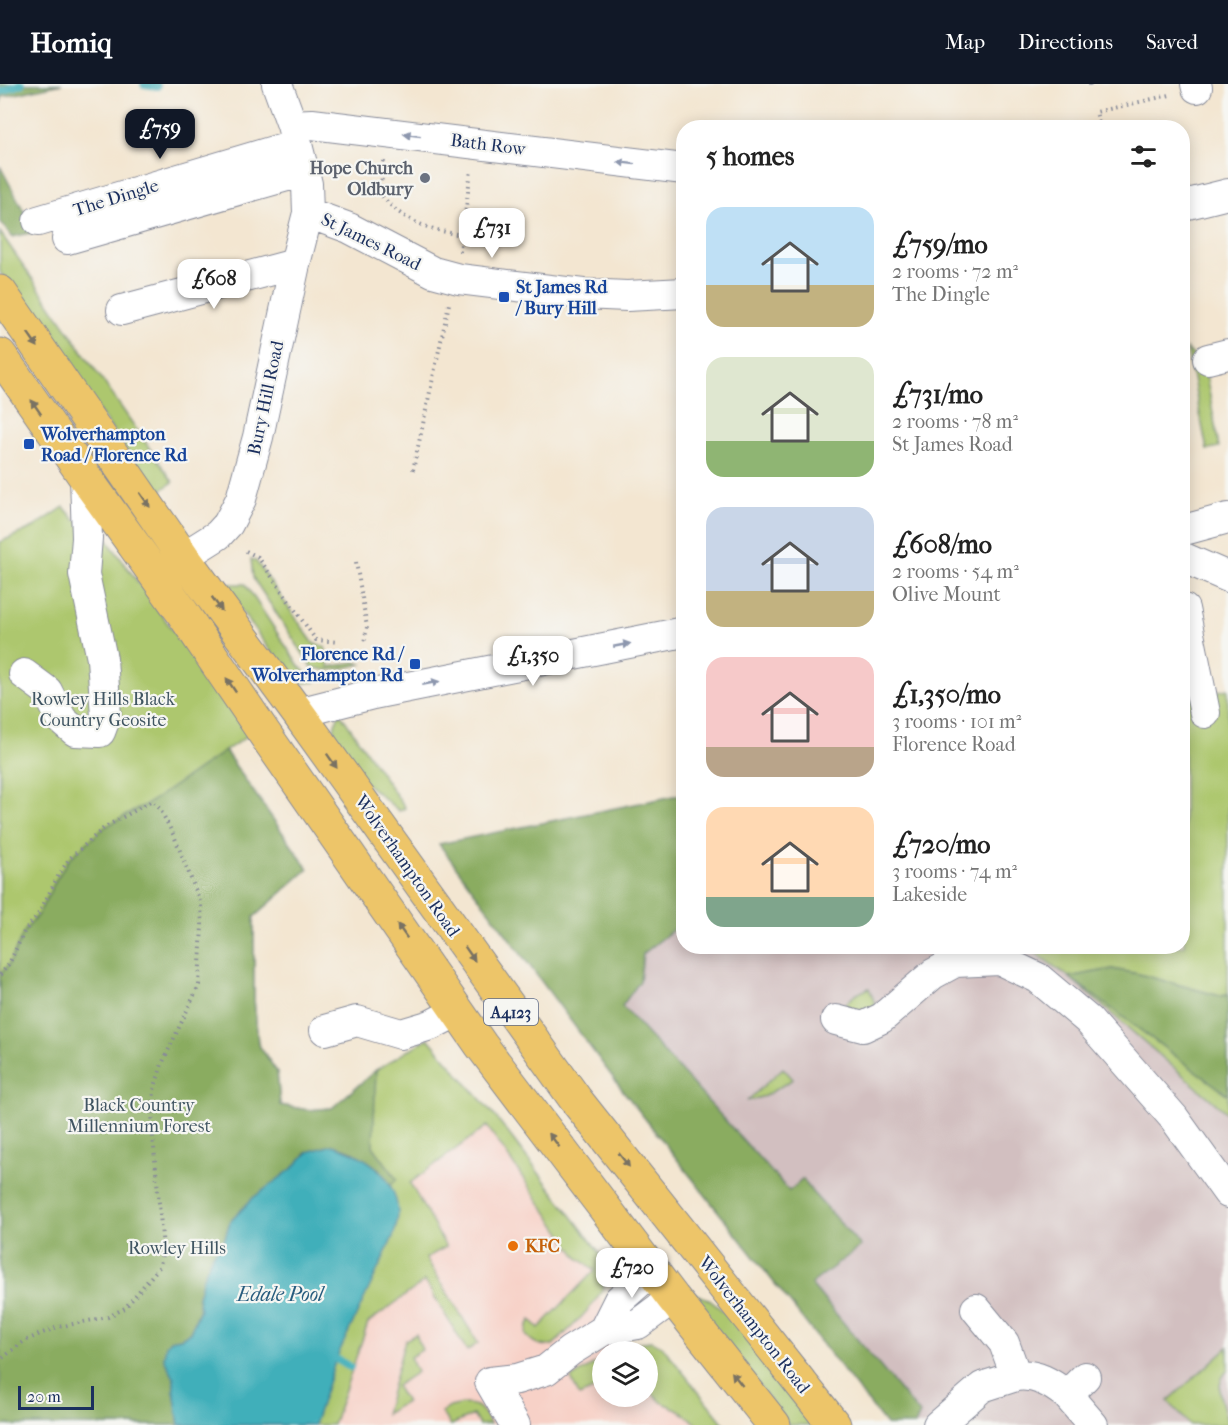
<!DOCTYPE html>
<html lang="en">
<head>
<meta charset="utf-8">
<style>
	body { margin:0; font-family:"IM FELL French Canon",serif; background:#f6f6f6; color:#222; height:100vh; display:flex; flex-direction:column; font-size:22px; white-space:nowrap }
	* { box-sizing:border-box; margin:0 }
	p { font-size:20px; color:#767676 }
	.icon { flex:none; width:33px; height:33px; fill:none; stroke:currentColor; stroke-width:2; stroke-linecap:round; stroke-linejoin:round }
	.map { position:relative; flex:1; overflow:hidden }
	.drawer { position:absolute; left:676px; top:36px; width:514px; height:834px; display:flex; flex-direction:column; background:#fff; border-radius:24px; box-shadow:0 3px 15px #0003 }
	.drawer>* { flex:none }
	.buttons { position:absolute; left:592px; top:1257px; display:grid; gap:12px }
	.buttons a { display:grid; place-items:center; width:66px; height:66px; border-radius:50%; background:#fff; box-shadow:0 3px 15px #0003; font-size:30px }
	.scale { position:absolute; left:18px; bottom:15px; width:76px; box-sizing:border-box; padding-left:6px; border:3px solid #1b2f5e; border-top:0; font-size:16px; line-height:21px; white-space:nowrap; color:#1b2f5e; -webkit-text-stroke:4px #f6f6f2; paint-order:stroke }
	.price { position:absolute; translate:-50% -51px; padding:0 14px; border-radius:12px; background:#fff; color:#222; font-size:20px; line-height:39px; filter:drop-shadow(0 2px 3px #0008) }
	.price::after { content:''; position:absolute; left:50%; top:36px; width:18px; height:14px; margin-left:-9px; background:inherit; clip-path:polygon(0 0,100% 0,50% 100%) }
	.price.selected { background:#111827; color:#fff }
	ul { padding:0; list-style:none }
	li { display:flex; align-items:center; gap:18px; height:150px; padding:0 30px }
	li span { display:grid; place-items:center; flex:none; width:168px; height:120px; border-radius:18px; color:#555 }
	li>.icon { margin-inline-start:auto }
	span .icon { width:72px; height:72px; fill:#fffc; stroke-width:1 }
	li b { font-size:26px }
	h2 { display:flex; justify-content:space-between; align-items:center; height:72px; padding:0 30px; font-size:26px }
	header { display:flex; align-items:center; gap:36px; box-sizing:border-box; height:84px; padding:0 30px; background:#111827; color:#fff }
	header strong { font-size:28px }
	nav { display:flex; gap:33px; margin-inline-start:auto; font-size:21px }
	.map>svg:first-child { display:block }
</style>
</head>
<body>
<header>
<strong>Homiq</strong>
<nav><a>Map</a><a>Directions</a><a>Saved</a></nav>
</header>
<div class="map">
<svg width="1228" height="1341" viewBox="0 0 1228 1341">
	<rect width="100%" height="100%" fill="#f6f6f2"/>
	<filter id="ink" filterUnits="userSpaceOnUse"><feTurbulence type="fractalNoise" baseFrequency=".0167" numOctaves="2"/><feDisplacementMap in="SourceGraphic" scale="12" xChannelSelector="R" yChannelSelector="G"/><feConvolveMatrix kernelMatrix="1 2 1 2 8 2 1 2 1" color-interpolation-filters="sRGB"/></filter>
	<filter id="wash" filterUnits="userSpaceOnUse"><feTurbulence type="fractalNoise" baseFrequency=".008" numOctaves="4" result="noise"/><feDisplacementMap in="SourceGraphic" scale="24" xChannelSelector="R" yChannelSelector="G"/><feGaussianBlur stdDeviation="1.35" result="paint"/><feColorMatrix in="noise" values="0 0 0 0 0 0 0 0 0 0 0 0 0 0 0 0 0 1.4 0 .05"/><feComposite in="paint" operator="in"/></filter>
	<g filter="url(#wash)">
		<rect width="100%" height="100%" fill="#f3e6d1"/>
		<path fill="#f7d1c7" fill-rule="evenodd" d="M 499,1037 L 600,1169 L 607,1192 L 599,1211 L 618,1265 L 635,1259 L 651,1257 L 662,1262 L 725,1341 L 333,1341 L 368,1239 L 426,1197 L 373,1062 ZM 603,1268 L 648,1268 L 648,1312 L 603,1312 Z"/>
		<path fill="#d2bfc0" d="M 684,807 L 684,862 L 1027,863 L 1228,1011 L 1228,1341 L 894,1341 L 558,920 Z"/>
		<path fill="#adc76e" stroke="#647b66" stroke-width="1.5" d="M 0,148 L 173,398 L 157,409 L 0,188 Z
			M 1187,265 L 1210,288 L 1206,290 L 1219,363 L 1207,366 Z
			M 64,423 L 75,436 L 95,439 L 249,651 L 225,667 L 308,785 L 254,833 L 254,915 L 258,960 L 277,988 L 280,1021 L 308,1026 L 332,1024 L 376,986 L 428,954 L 499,1037 L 600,1169 C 603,1176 608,1185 607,1192 C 604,1215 568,1247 552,1262 C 539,1262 534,1260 526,1251 L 527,1242 L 531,1236 L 539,1244 L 595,1186 L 578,1174 L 487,1042 L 410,1099 L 446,1163 L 426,1174 L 478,1259 L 467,1267 L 425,1197 L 368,1239 L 333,1341 L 0,1341 L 0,458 L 34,443 Z
			M 251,475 L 256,477 L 314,560 L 325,563 L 329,583 L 355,578 L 361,580 C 343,584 328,590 311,582 L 253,494 Z
			M 222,500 L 245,500 L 299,582 L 315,598 L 303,599 L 289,593 Z
			M 1228,605 L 1228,911 L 1220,912 L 1139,890 L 1112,885 L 1069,893 L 1228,1011 L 1228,1030 L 1069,893 L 1027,863 L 1184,862 L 1184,614 Z
			M 340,629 L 405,724 L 399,727 L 355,690 L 333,654 L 335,640 Z
			M 869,904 L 876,922 C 865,926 853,930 845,920 L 855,911 Z
			M 783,984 L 793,995 L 765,1012 L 747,1017 Z
			M 685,1205 L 708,1215 L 732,1234 L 812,1341 L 789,1341 Z
			M 416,1250 L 422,1266 L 410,1273 L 417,1288 L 396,1302 L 406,1318 L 385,1330 L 405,1256 Z
			M 651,1257 L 662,1262 L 725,1341 L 699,1341 L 678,1326 L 661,1318 L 648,1304 L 648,1268 L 615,1267 L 635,1259 Z
			M 1228,1263 L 1228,1286 C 1212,1301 1224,1323 1228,1341 L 1190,1341 L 1168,1317 Z
			M 603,1275 L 603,1302 L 579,1312 L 571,1294 Z
			M 463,1320 C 481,1320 482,1325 490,1340 L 479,1341 L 473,1331 L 451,1341 L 441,1329 L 450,1323 Z"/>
		<path fill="#8aac61" stroke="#526e60" stroke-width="1.5" d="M 0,0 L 62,0 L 2,13 L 0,25 Z
			M 0,82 L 35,148 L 12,153 L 0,137 Z
			M 225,667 L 308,785 L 254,833 L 254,915 L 258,960 L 277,988 L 280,1021 L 308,1026 L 332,1024 L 376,986 L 373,1062 L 397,1095 L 390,1102 L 379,1085 L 350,1066 L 332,1061 L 307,1068 L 293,1084 L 253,1114 L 230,1138 L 225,1154 L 211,1174 L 198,1213 L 200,1225 L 190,1249 L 181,1254 L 170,1256 L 164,1274 L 174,1294 L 174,1306 L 179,1341 L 0,1341 L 0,891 L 9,880 L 24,848 L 39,829 L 57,794 L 69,775 L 105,743 L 152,717 Z
			M 684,710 L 684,837 L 643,870 L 640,897 L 622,922 L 789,1107 L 803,1095 L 812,1108 L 861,1162 L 811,1200 L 920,1330 L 915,1341 L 886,1341 L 617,999 L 439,760 Z
			M 1112,885 L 1139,890 L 1220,912 L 1228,911 L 1228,1011 L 1069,893 Z"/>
		<path fill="#3fafba" stroke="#2d6f8c" stroke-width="1.5" d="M 332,1061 C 366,1071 396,1091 398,1130 C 398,1137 395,1146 393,1153 L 336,1275 L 314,1341 L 179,1341 L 174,1306 L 174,1294 L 164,1274 L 166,1261 L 170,1256 L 181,1254 L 190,1249 L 200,1225 L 198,1213 L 203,1194 L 211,1174 L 225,1154 L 230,1138 L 253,1114 L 293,1084 L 308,1068 Z"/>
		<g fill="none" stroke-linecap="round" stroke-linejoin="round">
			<path stroke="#3fafba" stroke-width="8" d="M 144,0 L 157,2
				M 0,8 L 21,0
				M 336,1275 L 350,1283"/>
		</g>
	</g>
	<g filter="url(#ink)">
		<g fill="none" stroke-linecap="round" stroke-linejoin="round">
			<defs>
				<path id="minor" d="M 1196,0 L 1197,4
					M 292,41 L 312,40 L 684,85
					M 1184,121 L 1228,110
					M 308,129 L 349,144 L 433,188 L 459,195 L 583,210 L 627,212 L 684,209
					M 38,137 L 297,60
					M 67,155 L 304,87
					M 122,226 L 295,180
					M 1208,275 L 1228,270
					M 1184,446 L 1228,434
					M 183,473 L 218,451 L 228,440 L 241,415 L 258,353 L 295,180 L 308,129 L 307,100 L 292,41 L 277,0
					M 1184,474 L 1228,493
					M 1184,525 L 1205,629
					M 24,590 L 47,607 L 62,636 L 75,647 L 100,648 L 106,632 L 102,575 L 84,490 L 87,454 L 85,393
					M 298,629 L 373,610 L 684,548
					M 836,936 L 863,943 L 882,934 L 933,890 L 955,878 L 1000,876 L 1038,894 L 1088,936 L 1174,1034 L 1228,1109
					M 325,946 L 357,937 L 401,950 L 431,941 L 458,927
					M 604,1246 L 619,1216 L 653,1186
					M 1016,1292 C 1036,1289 1051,1299 1067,1311 L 1085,1293
					M 1067,1311 L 1093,1341
					M 515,1341 L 490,1298 L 517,1295 L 546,1286 L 570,1267 L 604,1246 L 638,1240 L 673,1214
					M 938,1341 L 982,1303 L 1016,1292 L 1004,1259 L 976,1225"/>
				<path id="highway" d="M 0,208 L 183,473 L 298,629 L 576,1016 L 834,1341
					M 0,271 L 85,393 L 180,525 L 264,649 L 481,961 L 673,1214 L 774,1341"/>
			</defs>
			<use href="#minor" stroke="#878a98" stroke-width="32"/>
			<use href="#highway" stroke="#878a98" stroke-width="35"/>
			<path stroke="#878a98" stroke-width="4" stroke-dasharray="1.5 4.5" stroke-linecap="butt" d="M 1090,0 L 1091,4
				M 1100,44 L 1096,28 L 1170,11
				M 384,77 L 380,109 C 400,137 430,146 462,151
				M 460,168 L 471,86
				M 413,386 L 449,220
				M 246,467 L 258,473 L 316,556 L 339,558
				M 356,478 L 367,543 L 364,559
				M 0,891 L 9,880 L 24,848 L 39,829 L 57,794 L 69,775 L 105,743 L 152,717 L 160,725 L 175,754 L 201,820 L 202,841 L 199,901 L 162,980 L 154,1006 L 152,1041 L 163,1164 L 160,1182 L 125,1224 L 108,1233 L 58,1243 L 40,1250 L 23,1258 L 0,1276"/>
			<use href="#minor" stroke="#fff" stroke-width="30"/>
			<use href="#highway" stroke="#edc569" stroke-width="33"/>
		</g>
		<defs><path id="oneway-solid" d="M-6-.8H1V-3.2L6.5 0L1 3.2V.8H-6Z" transform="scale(1.5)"/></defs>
		<g fill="#8d97ae">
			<use href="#oneway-solid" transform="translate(412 51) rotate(-173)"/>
			<use href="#oneway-solid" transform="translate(626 79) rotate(-173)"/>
			<use href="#oneway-solid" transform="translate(622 561) rotate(-11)"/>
			<use href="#oneway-solid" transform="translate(431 599) rotate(-11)"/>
		</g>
		<g fill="#797263">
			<use href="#oneway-solid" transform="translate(33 256) rotate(55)"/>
			<use href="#oneway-solid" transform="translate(36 323) rotate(-125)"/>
			<use href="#oneway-solid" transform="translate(145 416) rotate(55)"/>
			<use href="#oneway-solid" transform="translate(217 520) rotate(54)"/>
			<use href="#oneway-solid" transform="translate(231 601) rotate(-124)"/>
			<use href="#oneway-solid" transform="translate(332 677) rotate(55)"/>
			<use href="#oneway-solid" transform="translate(402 847) rotate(-125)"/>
			<use href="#oneway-solid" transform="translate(470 870) rotate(55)"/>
			<use href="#oneway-solid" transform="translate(554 1056) rotate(-127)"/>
			<use href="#oneway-solid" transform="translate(624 1076) rotate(52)"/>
			<use href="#oneway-solid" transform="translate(737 1295) rotate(-128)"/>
		</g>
	</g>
	<circle fill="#6b7280" stroke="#f6f6f2" stroke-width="2" cx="425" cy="94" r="6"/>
	<g fill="#1a4fb4" stroke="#f6f6f2" stroke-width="2">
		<rect x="498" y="207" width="12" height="12" rx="3"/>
		<rect x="23" y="354" width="12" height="12" rx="3"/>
		<rect x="409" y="574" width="12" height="12" rx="3"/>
	</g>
	<circle fill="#e8710a" stroke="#f6f6f2" stroke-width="2" cx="513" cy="1162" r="6"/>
	<g text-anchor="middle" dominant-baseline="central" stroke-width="4.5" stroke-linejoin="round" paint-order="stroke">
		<rect fill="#f6f6f2" stroke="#5d6b8a" stroke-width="1.5" x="484" y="915" width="54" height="26" rx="4.5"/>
		<g font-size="16" font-weight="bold" fill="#1b2f5e">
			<text x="511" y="928">A4123</text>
		</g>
		<g font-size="18" fill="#1b2f5e" stroke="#f6f6f2">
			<text transform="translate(488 61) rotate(7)">Bath Row</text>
			<text transform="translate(116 114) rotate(-17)">The Dingle</text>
			<text transform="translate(371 158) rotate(26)">St James Road</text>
			<text transform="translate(266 314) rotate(-78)">Bury Hill Road</text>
			<text transform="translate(407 782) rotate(55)">Wolverhampton Road</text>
			<text transform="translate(754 1241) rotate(52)">Wolverhampton Road</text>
		</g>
		<g font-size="18" font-weight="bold" fill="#5b616d" stroke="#f6f6f2" text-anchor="end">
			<text x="413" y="84">Hope Church<tspan x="413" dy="21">Oldbury</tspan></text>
		</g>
		<g font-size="18" font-weight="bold" fill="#164399" stroke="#f6f6f2" text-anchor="start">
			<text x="516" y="203">St James Rd<tspan x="516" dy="21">/ Bury Hill</tspan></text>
			<text x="41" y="350">Wolverhampton<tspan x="41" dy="21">Road / Florence Rd</tspan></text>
			<text x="403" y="570" text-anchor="end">Florence Rd /<tspan x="403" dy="21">Wolverhampton Rd</tspan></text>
		</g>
		<g font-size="18" fill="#405562" stroke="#f6f6f2">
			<text x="103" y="615">Rowley Hills Black<tspan x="103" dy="21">Country Geosite</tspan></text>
			<text x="139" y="1021">Black Country<tspan x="139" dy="21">Millennium Forest</tspan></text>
			<text x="177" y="1164">Rowley Hills</text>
		</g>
		<g font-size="18" font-weight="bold" fill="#c56008" stroke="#f6f6f2" text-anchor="start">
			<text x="525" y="1162">KFC</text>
		</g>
		<g font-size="20" font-style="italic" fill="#285c7e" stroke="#f6f6f2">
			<text x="280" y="1210">Edale Pool</text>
		</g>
	</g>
</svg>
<div class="buttons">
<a><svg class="icon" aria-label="layers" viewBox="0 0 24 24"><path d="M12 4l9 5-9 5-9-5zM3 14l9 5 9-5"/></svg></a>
</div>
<div class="scale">20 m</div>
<b class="price selected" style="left:160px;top:76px">£759</b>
<b class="price" style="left:492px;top:175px">£731</b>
<b class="price" style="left:214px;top:226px">£608</b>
<b class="price" style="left:533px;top:603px">£1,350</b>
<b class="price" style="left:632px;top:1215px">£720</b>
<section class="drawer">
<h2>5 homes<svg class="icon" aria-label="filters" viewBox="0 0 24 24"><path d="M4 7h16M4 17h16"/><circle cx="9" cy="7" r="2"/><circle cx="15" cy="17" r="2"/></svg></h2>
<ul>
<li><span style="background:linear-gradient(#bfe0f5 65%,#c2b280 0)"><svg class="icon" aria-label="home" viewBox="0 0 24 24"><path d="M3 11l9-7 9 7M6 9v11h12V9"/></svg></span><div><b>£759/mo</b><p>2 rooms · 72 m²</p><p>The Dingle</p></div></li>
<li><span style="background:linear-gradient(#dfe7d0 70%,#8fb573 0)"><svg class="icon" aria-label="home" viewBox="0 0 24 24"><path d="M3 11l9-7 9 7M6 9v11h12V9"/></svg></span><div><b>£731/mo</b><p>2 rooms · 78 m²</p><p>St James Road</p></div></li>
<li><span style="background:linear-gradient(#c9d6e8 70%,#c2b280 0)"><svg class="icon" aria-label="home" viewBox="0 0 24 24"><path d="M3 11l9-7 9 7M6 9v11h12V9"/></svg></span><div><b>£608/mo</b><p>2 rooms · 54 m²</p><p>Olive Mount</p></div></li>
<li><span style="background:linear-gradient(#f6c9c9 75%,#b9a48a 0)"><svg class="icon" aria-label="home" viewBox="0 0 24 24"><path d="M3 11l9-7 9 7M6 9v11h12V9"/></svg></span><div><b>£1,350/mo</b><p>3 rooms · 101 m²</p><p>Florence Road</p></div></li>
<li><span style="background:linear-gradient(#ffd9b3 75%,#7fa58c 0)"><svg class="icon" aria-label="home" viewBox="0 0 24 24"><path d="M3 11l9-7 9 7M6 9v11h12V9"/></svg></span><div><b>£720/mo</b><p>3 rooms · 74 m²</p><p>Lakeside</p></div></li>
</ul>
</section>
</div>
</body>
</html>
